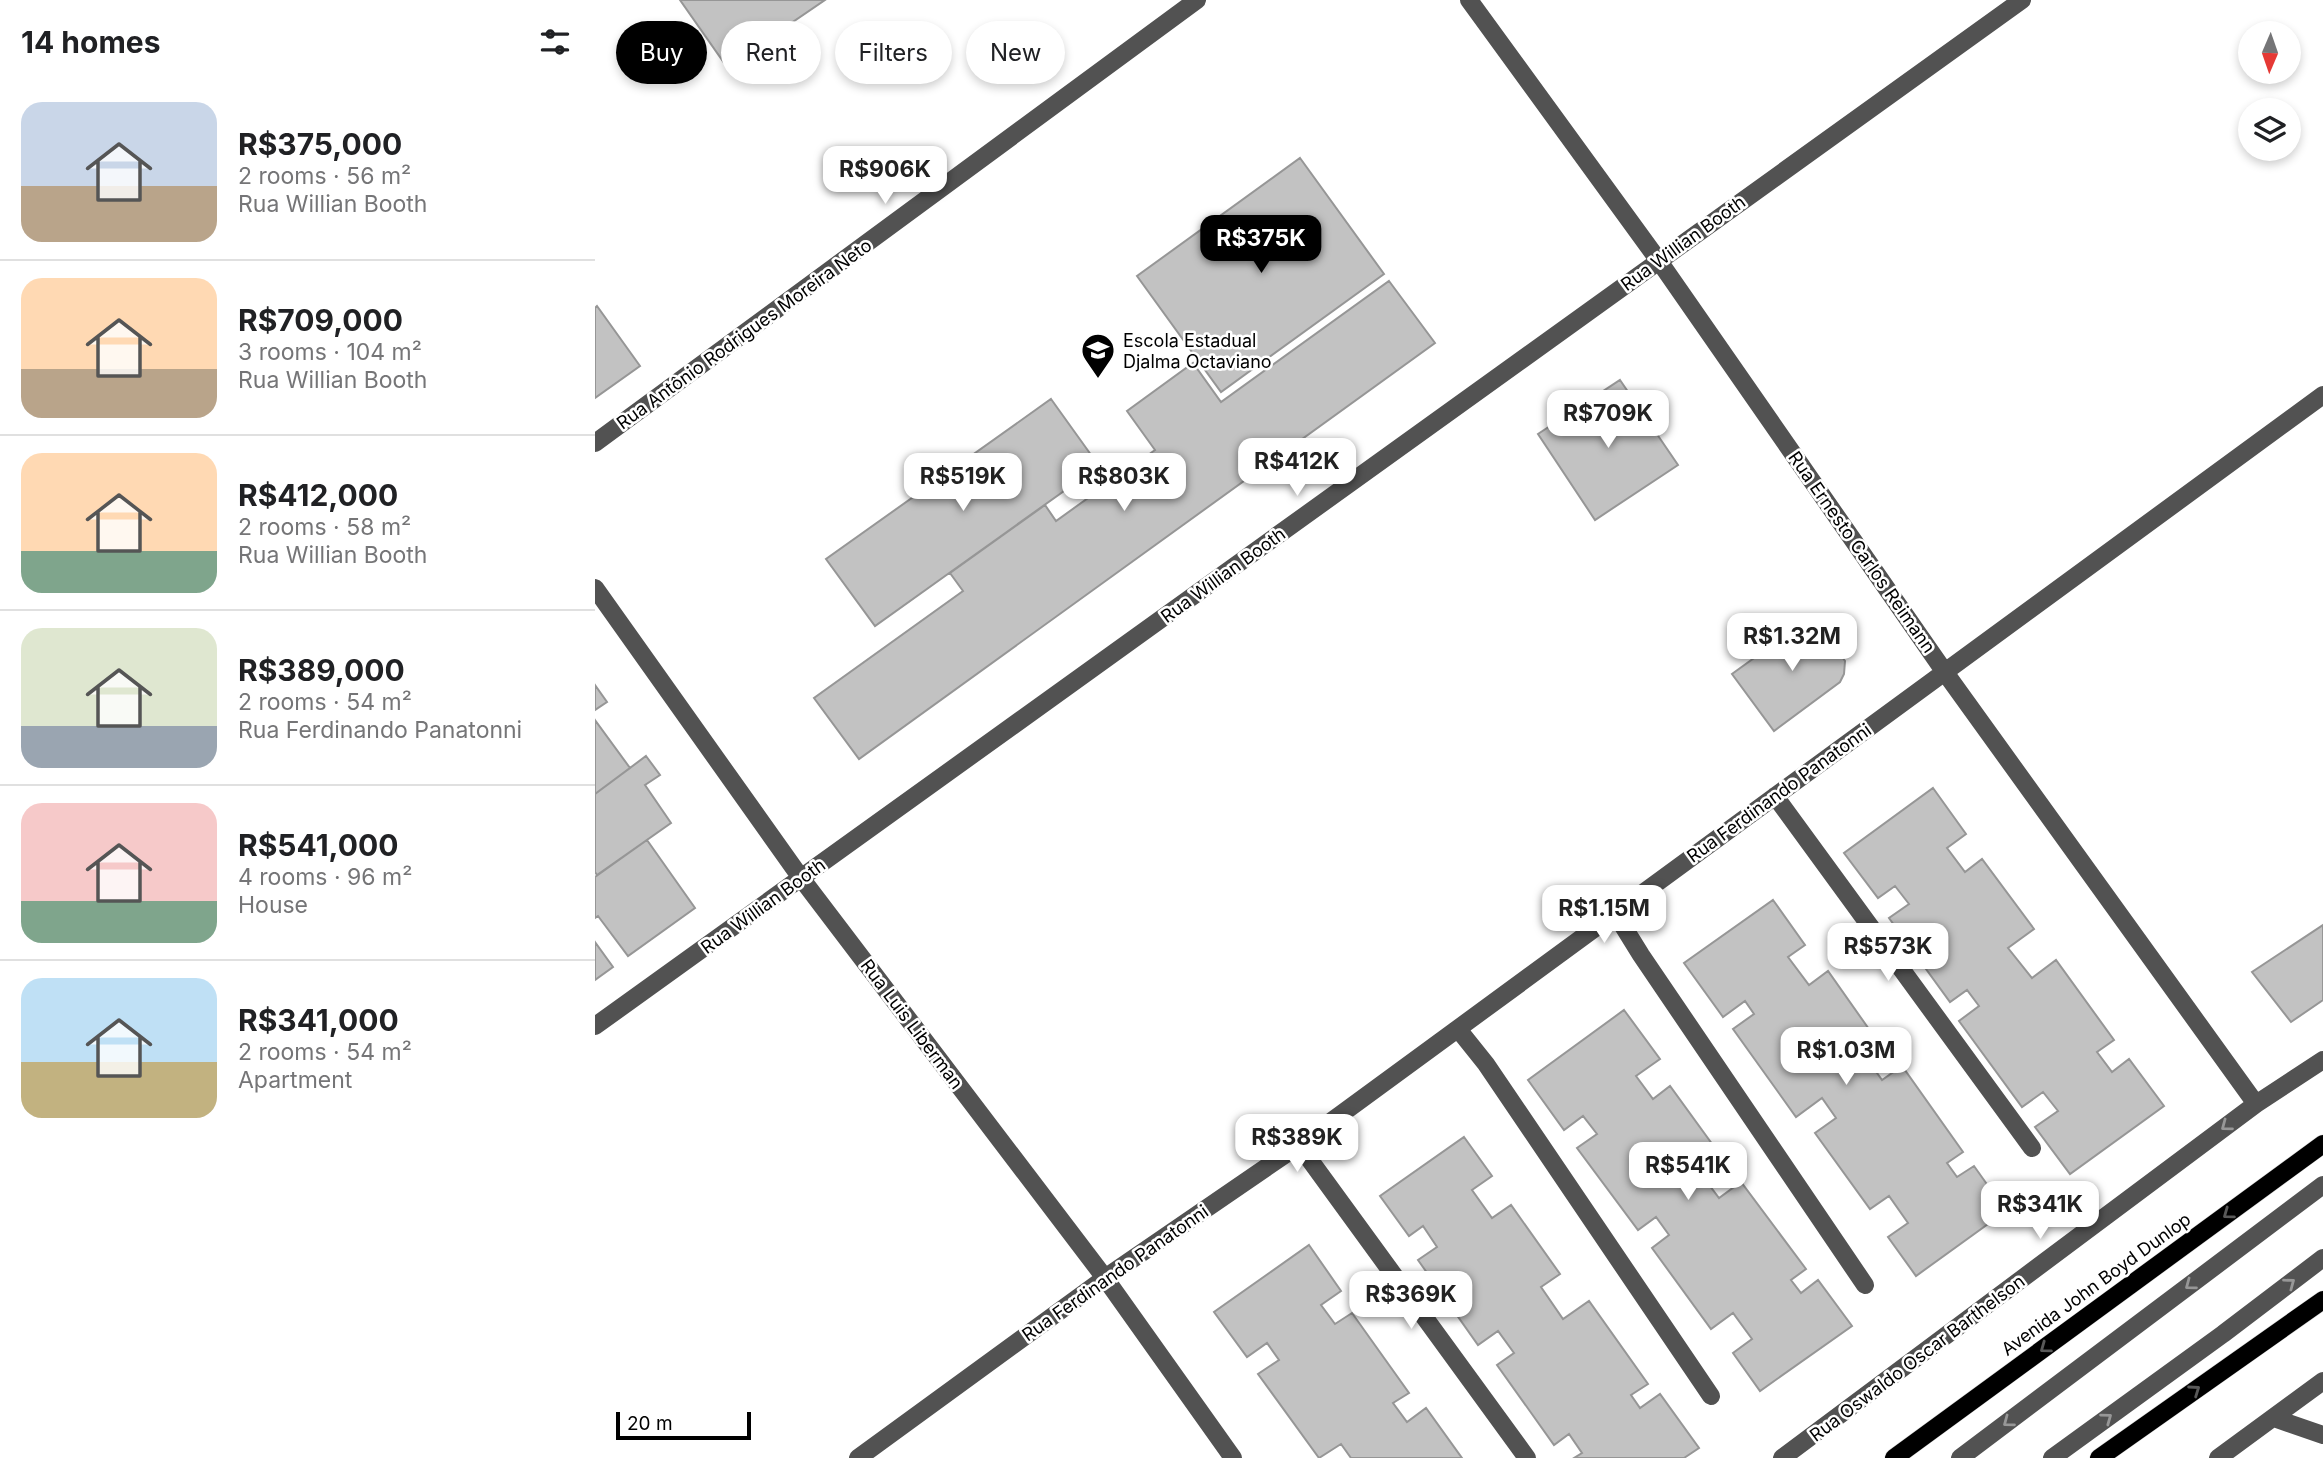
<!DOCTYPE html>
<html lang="en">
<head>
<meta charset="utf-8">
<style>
	body { margin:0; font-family:Inter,sans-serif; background:#f6f6f6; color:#202124; height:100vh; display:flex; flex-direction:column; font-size:26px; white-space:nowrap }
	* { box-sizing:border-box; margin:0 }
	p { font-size:23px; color:#757577 }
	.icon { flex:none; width:38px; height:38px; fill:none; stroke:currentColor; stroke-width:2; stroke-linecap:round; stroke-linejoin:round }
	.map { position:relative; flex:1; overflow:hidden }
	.sheet { display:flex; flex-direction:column; background:#fff; width:595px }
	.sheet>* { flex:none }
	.guide { position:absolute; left:21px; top:21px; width:665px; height:63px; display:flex; gap:14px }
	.needle { width:46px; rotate:182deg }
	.controls { position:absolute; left:1643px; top:21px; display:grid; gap:14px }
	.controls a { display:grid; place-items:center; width:63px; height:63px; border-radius:50%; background:#fff; box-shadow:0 4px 10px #0003; font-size:35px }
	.scale { position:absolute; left:21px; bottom:18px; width:135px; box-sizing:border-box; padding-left:7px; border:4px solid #000; border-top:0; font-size:19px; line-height:24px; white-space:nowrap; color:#000; -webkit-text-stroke:5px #fff; paint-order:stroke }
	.price { position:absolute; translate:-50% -60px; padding:0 16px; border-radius:14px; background:#fff; color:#222; font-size:23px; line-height:46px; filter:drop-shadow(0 2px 4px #0008) }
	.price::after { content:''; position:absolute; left:50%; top:42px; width:21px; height:16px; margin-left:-10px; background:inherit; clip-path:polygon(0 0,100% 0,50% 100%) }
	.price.active { background:#000; color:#fff }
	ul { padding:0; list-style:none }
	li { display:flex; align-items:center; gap:21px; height:175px; padding:0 21px }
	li+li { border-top:2px solid #e0e0e0 }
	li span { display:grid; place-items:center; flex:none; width:196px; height:140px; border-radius:21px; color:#555 }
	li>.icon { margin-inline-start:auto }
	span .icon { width:84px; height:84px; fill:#fffc; stroke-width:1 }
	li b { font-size:30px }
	h2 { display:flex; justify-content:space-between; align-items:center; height:84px; padding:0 21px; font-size:30px }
	.tag { padding:0 24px; border-radius:32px; background:#fff; box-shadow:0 4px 10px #0003; font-size:24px; line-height:63px }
	.tag.active { background:#000; color:#fff }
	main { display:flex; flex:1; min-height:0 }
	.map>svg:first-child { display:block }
</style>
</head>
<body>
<main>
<section class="sheet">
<h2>14 homes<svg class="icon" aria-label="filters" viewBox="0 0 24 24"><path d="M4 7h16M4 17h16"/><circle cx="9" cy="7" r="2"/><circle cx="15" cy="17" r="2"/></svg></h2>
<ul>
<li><span style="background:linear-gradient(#c9d6e8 60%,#b9a48a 0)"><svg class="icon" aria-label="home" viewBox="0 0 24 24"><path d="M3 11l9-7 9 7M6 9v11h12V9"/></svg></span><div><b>R$375,000</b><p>2 rooms · 56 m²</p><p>Rua Willian Booth</p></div></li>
<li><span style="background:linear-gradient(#ffd9b3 65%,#b9a48a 0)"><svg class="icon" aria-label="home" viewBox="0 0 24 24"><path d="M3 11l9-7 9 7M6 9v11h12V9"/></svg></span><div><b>R$709,000</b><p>3 rooms · 104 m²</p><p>Rua Willian Booth</p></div></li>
<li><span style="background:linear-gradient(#ffd9b3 70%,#7fa58c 0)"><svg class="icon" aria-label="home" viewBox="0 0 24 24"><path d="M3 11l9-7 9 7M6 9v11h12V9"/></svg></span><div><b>R$412,000</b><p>2 rooms · 58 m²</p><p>Rua Willian Booth</p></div></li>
<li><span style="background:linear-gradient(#dfe7d0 70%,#9aa5b1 0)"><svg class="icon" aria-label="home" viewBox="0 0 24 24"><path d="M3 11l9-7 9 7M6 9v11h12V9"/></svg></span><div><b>R$389,000</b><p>2 rooms · 54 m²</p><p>Rua Ferdinando Panatonni</p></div></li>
<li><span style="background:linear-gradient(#f6c9c9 70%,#7fa58c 0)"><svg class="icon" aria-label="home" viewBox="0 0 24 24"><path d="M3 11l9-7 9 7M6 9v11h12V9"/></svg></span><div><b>R$541,000</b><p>4 rooms · 96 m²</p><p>House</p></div></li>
<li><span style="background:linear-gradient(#bfe0f5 60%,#c2b280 0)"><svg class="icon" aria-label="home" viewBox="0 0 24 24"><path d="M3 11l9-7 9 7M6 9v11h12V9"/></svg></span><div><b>R$341,000</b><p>2 rooms · 54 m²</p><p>Apartment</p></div></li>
</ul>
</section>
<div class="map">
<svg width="1728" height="1458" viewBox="0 0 1728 1458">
	<rect width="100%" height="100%" fill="#fff"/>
	<path fill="#c2c2c2" stroke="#969696" stroke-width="2" d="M 85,0 L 230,0 L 132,67 Z
		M 705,158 L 789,274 L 626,392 L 542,276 Z
		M 794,281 L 840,343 L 264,759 L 219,698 L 368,591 L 355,573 L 450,505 L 461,521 L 560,450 L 532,411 L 598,363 L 626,402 Z
		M 2,306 L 45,366 L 0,398 L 0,308 Z
		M 1025,380 L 1083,465 L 1000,520 L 943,434 Z
		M 456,399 L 504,466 L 280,626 L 231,559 Z
		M 1217,616 L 1250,661 L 1249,674 L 1245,682 L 1179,731 L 1137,674 Z
		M 0,685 L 12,702 L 0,710 Z
		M 0,720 L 35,768 L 0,794 Z
		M 51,756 L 65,775 L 50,785 L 76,823 L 2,875 L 0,872 L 0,794 Z
		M 1338,788 L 1371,834 L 1352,848 L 1370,872 L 1387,859 L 1439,929 L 1413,948 L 1437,978 L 1461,960 L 1519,1040 L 1502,1052 L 1517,1072 L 1534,1059 L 1569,1106 L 1475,1174 L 1440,1127 L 1463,1111 L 1448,1092 L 1427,1107 L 1364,1021 L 1384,1006 L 1372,990 L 1355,1002 L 1294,918 L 1314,904 L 1300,886 L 1283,898 L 1249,853 Z
		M 52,840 L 100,908 L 33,956 L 3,916 L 0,918 L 0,877 Z
		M 1178,900 L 1210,945 L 1193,957 L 1214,985 L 1233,971 L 1288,1049 L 1273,1060 L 1287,1080 L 1307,1066 L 1368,1152 L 1352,1163 L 1362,1177 L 1379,1166 L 1411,1211 L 1321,1276 L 1293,1237 L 1313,1223 L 1294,1196 L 1275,1209 L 1220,1133 L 1241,1118 L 1227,1098 L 1201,1117 L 1138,1029 L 1159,1014 L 1150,1001 L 1128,1017 L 1089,963 Z
		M 1728,925 L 1728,1000 L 1696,1022 L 1657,972 Z
		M 0,942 L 18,967 L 0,980 Z
		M 1029,1010 L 1065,1059 L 1041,1076 L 1058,1099 L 1075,1086 L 1128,1159 L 1106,1174 L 1124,1198 L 1146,1182 L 1211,1269 L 1196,1280 L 1206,1293 L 1223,1280 L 1257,1326 L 1165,1391 L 1138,1353 L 1157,1339 L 1138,1313 L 1116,1329 L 1057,1248 L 1074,1235 L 1061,1217 L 1043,1230 L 982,1148 L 1002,1134 L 988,1116 L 969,1130 L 933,1080 Z
		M 869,1137 L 897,1176 L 877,1190 L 897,1218 L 916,1205 L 965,1274 L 946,1287 L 968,1319 L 994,1301 L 1053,1384 L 1036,1395 L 1045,1408 L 1065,1394 L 1104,1448 L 1089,1458 L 979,1458 L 987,1453 L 974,1434 L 959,1445 L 902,1365 L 919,1353 L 903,1331 L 883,1345 L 823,1260 L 842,1247 L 828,1226 L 814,1236 L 785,1196 Z
		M 714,1245 L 746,1291 L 726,1305 L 740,1324 L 757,1313 L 814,1393 L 798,1403 L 812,1422 L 831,1408 L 867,1458 L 756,1458 L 746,1444 L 724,1458 L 663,1374 L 684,1360 L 672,1343 L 652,1357 L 619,1312 Z"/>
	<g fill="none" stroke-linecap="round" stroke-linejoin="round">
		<defs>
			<path id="major" d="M 1299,1458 L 1728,1144
				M 1504,1458 L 1728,1300"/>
		</defs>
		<use href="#major" stroke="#dbdbdb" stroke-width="19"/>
		<path stroke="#525252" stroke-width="18" d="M 874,0 L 1064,261 L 1349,671 L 1661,1104
			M 0,443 L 602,0
			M 0,588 L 206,878 L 510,1278 L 638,1458
			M 1180,796 L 1437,1148
			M 1020,913 L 1046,955 L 1270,1285
			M 0,1026 L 1427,0
			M 863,1029 L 891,1064 L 1116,1396
			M 704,1145 L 932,1458
			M 1679,1418 L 1728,1435
			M 263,1458 L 510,1278 L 704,1145 L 1728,395
			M 1187,1458 L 1661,1104 L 1728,1060
			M 1365,1458 L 1728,1185
			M 1457,1458 L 1628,1334 L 1728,1258
			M 1623,1458 L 1728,1381"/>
		<use href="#major" stroke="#000" stroke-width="18"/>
	</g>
	<defs><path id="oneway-chevron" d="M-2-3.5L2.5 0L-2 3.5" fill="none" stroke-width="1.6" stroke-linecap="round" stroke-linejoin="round" transform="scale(1.75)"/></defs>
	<g stroke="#979797">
		<use href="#oneway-chevron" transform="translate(1631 1126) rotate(143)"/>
		<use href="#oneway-chevron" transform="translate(1695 1283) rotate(-37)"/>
		<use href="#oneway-chevron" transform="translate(1595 1285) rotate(143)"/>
		<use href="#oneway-chevron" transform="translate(1512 1418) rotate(-36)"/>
		<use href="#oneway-chevron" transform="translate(1413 1422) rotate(143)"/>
	</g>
	<g stroke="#595959">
		<use href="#oneway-chevron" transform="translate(1633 1214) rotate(144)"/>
		<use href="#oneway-chevron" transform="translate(1450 1348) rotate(144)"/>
		<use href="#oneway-chevron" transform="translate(1600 1390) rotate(-35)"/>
	</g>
	<defs>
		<symbol id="school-pin" viewBox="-11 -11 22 30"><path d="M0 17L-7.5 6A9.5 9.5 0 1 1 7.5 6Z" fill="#000" stroke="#fff"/><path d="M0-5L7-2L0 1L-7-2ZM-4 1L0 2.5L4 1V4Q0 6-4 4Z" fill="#fff"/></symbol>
	</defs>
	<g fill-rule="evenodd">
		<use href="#school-pin" x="484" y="331" width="38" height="52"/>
	</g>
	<g text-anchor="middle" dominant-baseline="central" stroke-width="5" stroke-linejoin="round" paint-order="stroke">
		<g font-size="18" fill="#000" stroke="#fff">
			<text transform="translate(1088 243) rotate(-36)">Rua Willian Booth</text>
			<text transform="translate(149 334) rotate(-36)">Rua Antônio Rodrigues Moreira Neto</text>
			<text transform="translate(1267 552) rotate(55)">Rua Ernesto Carlos Reimann</text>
			<text transform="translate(628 575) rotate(-36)">Rua Willian Booth</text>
			<text transform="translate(1184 793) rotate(-36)">Rua Ferdinando Panatonni</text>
			<text transform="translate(168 906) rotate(-36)">Rua Willian Booth</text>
			<text transform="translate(317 1024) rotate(53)">Rua Luis Liberman</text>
			<text transform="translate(520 1273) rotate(-35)">Rua Ferdinando Panatonni</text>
			<text transform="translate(1501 1284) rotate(-36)">Avenida John Boyd Dunlop</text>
			<text transform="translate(1322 1358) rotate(-37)">Rua Oswaldo Oscar Barthelson</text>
		</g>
		<g font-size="18" fill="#000" stroke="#fff" text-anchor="start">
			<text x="528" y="340">Escola Estadual<tspan x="528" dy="21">Djalma Octaviano</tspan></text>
		</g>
	</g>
</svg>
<div class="controls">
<a><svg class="needle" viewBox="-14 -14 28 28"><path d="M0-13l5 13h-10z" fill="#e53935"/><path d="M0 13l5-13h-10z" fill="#757577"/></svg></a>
<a><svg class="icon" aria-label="layers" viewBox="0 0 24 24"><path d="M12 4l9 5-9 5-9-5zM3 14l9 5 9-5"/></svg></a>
</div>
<div class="scale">20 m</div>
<b class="price" style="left:290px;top:206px">R$906K</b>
<b class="price active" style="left:666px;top:275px">R$375K</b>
<b class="price" style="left:1013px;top:450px">R$709K</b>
<b class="price" style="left:702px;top:498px">R$412K</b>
<b class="price" style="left:368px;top:513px">R$519K</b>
<b class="price" style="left:529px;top:513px">R$803K</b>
<b class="price" style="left:1197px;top:673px">R$1.32M</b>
<b class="price" style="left:1009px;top:945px">R$1.15M</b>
<b class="price" style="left:1293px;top:983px">R$573K</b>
<b class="price" style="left:1251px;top:1087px">R$1.03M</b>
<b class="price" style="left:702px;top:1174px">R$389K</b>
<b class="price" style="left:1093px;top:1202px">R$541K</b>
<b class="price" style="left:1445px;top:1241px">R$341K</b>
<b class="price" style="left:816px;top:1331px">R$369K</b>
<div class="guide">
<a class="tag active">Buy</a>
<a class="tag">Rent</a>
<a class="tag">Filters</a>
<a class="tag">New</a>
</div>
</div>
</main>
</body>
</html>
